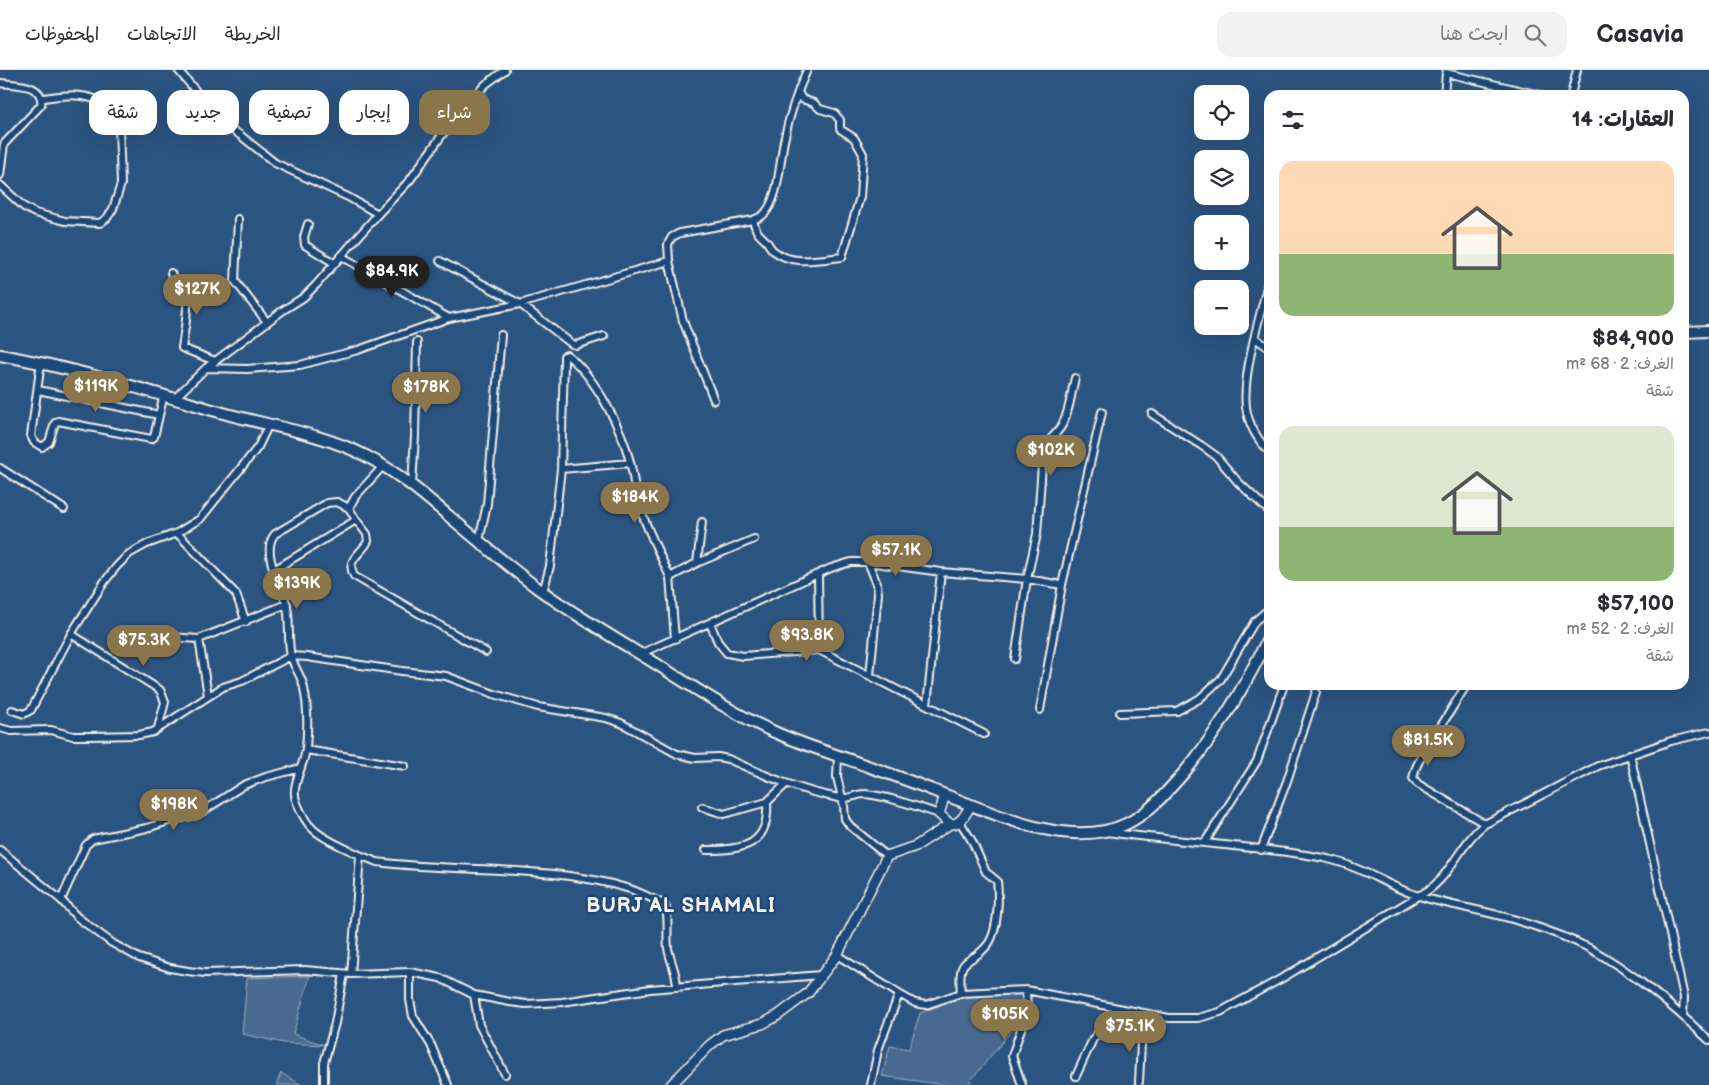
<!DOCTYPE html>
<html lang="ar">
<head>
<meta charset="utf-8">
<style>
	body { margin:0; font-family:"Balsamiq Sans","Playpen Sans Arabic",sans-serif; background:#f2f2f3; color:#2b2b33; direction:rtl; height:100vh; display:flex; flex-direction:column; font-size:19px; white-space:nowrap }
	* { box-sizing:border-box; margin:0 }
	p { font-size:16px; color:#7c7c81 }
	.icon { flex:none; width:28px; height:28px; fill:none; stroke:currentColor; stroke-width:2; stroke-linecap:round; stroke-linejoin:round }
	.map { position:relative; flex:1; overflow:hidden; direction:ltr }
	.details { position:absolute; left:1264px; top:20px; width:425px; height:600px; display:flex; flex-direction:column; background:#fff; border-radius:15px; box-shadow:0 5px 20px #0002; direction:rtl }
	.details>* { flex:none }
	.banner { position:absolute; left:15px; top:20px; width:475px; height:45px; direction:rtl; display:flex; gap:10px }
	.fabs { position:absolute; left:1194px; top:15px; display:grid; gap:10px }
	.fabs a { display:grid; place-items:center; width:55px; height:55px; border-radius:10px; background:#fff; box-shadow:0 5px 20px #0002; font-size:25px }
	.price { position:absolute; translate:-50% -42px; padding:0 11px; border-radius:18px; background:#8a764a; color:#fff; font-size:16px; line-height:32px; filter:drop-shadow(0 1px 2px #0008) }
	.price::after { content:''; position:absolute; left:50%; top:30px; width:15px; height:11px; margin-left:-8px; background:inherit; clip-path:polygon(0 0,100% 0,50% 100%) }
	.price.current { background:#222; color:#fff }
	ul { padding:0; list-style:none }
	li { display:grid; align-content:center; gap:10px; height:265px; padding:0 15px }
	li span { display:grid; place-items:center; height:155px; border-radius:15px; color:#555 }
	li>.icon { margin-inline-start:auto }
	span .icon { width:90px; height:90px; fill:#fffc; stroke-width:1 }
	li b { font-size:21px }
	h2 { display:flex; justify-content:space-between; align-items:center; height:60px; padding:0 15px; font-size:21px }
	.chip { padding:0 18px; border-radius:15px; background:#fff; box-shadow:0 5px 20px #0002; font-size:18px; line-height:45px }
	.chip.current { background:#8a764a; color:#fff }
	header { display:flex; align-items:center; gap:30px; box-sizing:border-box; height:70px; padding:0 25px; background:#fff; border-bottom:1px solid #e1e1e2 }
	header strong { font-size:24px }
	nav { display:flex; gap:28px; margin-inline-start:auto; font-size:18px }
	.search { width:350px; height:45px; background:#f2f2f3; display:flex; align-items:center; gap:12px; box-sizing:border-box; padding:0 18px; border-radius:15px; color:#7c7c81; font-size:19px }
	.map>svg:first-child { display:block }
</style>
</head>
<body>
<header>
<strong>Casavia</strong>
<div class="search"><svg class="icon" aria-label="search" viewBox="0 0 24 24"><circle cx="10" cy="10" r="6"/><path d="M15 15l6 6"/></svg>ابحث هنا</div>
<nav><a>الخريطة</a><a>الاتجاهات</a><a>المحفوظات</a></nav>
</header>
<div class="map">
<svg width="1709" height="1015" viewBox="0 0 1709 1015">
	<rect width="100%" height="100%" fill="#2c5481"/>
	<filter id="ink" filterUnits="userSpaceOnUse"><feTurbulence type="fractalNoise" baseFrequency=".02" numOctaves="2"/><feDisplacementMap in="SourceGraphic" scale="10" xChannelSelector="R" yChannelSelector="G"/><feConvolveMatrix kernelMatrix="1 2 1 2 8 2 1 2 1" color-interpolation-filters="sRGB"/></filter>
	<g filter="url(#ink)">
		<path fill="#496b90" stroke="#9eaebc" d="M 310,906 L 293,964 L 324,975 L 284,973 L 242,964 L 247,908 Z
			M 1023,923 L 1022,948 L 967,1015 L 945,1015 L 882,1006 L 890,976 L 909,979 L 920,943 L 960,927 Z
			M 281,1003 L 302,1015 L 276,1015 Z"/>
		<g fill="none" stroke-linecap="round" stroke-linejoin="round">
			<defs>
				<path id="street" d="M 178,0 L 224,54 L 240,65 L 275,93 L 348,127 L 378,144
					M 0,13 C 14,15 45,13 41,35 L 4,74 L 0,105
					M 1444,25 L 1446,3 L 1540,25
					M 1571,25 L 1577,0
					M 120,42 L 128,42 L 140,36
					M 0,115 L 24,137 L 35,143 L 65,151 L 100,153 L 107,148 L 113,139 L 121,114 L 119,55 L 120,42 C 113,39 106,34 99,31 C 82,22 61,26 43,28
					M 238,149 L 235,211 L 267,252
					M 753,150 C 757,164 757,162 767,172 C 769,175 771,179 774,181 C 792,196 821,189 842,187 L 860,127 L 863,84 L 854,68 L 840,59 L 840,50 L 834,43 L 820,39 L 814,33 L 802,29 L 798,22
					M 308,154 L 304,167 L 305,175 L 334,193
					M 341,186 L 449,248
					M 440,191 L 520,234 L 572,274 L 576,275 L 604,266
					M 171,203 L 178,222 L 188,227 L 186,250 L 182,278 L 215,291
					M 1269,209 C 1261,243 1242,303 1246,337 C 1248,353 1257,370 1269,381
					M 1255,268 L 1269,278
					M 41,292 L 31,366 L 34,372 L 42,377 L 49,372 L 55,353 L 58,351 L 151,369 L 154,367 L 164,324
					M 206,298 L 247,299 L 300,295 L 358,280 L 449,248 L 520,234 L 669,191
					M 38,320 L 159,345
					M 175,328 L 206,298 L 282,241 L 304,227 L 316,215 L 378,144 L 410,110 L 447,58 L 468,33 L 486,14 L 505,0
					M 714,330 L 683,251 L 669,191 L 668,174 L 672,167 L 680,163 L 753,150 C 760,147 764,146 768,139 C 779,122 780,91 784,71 C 789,47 797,22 807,0
					M 1152,344 L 1202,376 L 1216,386 L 1238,412 L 1269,441
					M 0,398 L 64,439
					M 561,399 L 630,393
					M 412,415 L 415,366 L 417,272
					M 349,438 L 337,432 L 327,433 L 275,464 C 260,481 281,515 286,533 C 291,549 287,569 291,586 C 293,595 300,604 303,614 C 308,634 308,657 306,678 C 305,695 289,717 297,733 C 301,743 305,752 313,759 C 324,770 361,786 377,792 C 461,803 548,794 630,819 C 642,823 653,829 665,835 C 670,849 666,863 668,878 C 670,891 677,903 677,917
					M 356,450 L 367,464 L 368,471 C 362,484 345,489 354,506 L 486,582
					M 177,463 L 236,524 L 246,552
					M 479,471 L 487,434 L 501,265
					M 868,492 L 877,514 L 878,524 L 870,605
					M 697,493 L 702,452
					M 274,500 L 356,450 L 349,438 L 355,427 L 383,396
					M 818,504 L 819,580
					M 1062,515 L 1102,342
					M 543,522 L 550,496 L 561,399 L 564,290 L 564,286 L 567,285 C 595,306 622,359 630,392 C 634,406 634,420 638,433 C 647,459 659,483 670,507
					M 710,553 L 718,572 L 727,583 L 743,586 L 819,580 L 984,664
					M 160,562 L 170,567 L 199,569 L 287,534
					M 71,564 L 160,620 L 165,632 L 158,658
					M 199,569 L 208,626
					M 675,569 L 670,507 L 697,493 L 754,469
					M 640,584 L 831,498 L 851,492 L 868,492 L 941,502 L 1027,509 L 1062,515 L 1040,640
					M 1015,589 L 1027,509 L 1037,464 L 1043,381 C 1047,369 1057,365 1062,355 C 1070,341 1071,323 1075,308
					M 1464,619 L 1418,693 L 1415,700 L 1413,708 L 1418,714 L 1485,754
					M 927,635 L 941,502
					M 12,640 L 24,644 L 31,640 L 71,564 L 105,511 L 117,496 L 129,484 L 147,474 L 177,463 L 200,449 L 258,377 L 269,354
					M 1120,643 L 1177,641 L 1199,629 L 1221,609 L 1255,551 L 1269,539
					M 0,658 L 11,661 L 51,660 L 73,666 L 90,666 L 139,665 L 153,662 L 223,617 L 242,611 L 291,586 L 307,587 L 402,601 L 446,606 L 494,624 L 538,637 L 606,648 L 621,653 L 677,684 L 695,688 L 718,687 L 728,689 C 764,705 800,721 839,728 C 848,730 856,724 865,724 C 891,727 915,736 939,744
					M 306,680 L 405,696
					M 1630,684 L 1684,927 L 1683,946
					M 838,687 L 837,707 L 844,736 L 845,749 L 850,756 L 887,786
					M 702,737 L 724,744 L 767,732 L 786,714
					M 960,752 L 972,771 L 986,802 L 997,811 C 999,827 998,859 989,873 C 971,898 957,881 961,923
					M 1106,762 C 1158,769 1209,773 1261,779 C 1284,782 1308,784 1332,790 C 1364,798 1389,817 1419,826 C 1454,837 1491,841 1525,853 C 1547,860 1569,868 1589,878 C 1633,902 1672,936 1709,970
					M 1205,772 L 1257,691 L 1284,615
					M 0,780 L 61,830 L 77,847 L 112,873 L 139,888 L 170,898 L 188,901 L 205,903 L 305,900 L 351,904 L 410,902 L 440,908 L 474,925 L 510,932 L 526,934 L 562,932 L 650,919 L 821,905
					M 706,780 C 743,780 770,776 767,732
					M 1261,780 L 1287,711 L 1316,622
					M 61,830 L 86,775 L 93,769 L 147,758 L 172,750 L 197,745 L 244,715 L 266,707 L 301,698
					M 837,885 L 899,924 L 915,933 L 926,935 L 961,923 L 1026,920 L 1169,948 L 1198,948 L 1220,942 L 1286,906 L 1418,826 C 1449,813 1459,773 1485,754 L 1598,696 L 1671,671 L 1709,662
					M 410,902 L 410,930 L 413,946 L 431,975 L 448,1015
					M 351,904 L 360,786
					M 474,925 L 479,955 L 505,1004
					M 1076,1006 L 1093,969 L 1100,961 L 1142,954 L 1163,947
					M 1139,1012 L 1142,954
					M 324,1015 L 324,993 L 335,953 L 344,904
					M 871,1015 L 878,980 L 899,924
					M 1022,1015 L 1012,986 L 1027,941 L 1026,920"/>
				<path id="secondary" d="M 945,725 L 939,744 L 950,754
					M 671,1015 L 710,975 L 723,965 L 762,954 L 777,946 L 808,923 L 837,885 L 887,786 L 916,776 L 950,754 C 961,755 965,744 971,735"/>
				<path id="primary" d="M 1684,262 L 1709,261
					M 0,285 C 74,298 145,320 216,341 C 267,356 319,362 366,386 C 397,402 423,424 450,447 C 480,472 511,499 543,522 C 577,546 614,568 650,590 C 692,616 734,645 779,664 C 809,677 840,686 870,697 C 894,705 917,714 940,723 C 994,743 1069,781 1126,754 C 1149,743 1165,724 1182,705 C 1218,663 1245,616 1269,567"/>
			</defs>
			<use href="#street" stroke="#f4f1e8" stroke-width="10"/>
			<use href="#secondary" stroke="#f4f1e8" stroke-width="12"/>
			<use href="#primary" stroke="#f4f1e8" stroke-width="14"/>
			<use href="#street" stroke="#1f4a7a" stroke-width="6"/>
			<use href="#secondary" stroke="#1f4a7a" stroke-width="9"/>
			<use href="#primary" stroke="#1f4a7a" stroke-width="10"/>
		</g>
	</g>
	<g text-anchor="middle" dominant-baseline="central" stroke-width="5" stroke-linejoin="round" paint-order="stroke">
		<g font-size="20" font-weight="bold" letter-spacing="1" fill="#f4f1e8" stroke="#1f4a7a">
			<text x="681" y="836">BURJ AL SHAMALI</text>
		</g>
	</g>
</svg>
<div class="fabs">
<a><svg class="icon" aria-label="locate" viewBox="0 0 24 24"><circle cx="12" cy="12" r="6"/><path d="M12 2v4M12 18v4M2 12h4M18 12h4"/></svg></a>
<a><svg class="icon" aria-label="layers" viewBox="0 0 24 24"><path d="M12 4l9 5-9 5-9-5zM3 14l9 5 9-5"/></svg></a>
<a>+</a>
<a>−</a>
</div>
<b class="price current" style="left:392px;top:228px">$84.9K</b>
<b class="price" style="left:197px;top:246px">$127K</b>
<b class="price" style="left:96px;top:343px">$119K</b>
<b class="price" style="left:426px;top:344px">$178K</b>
<b class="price" style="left:1051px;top:407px">$102K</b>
<b class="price" style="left:635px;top:454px">$184K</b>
<b class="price" style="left:896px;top:507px">$57.1K</b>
<b class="price" style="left:297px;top:540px">$139K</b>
<b class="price" style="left:807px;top:592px">$93.8K</b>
<b class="price" style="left:144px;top:597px">$75.3K</b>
<b class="price" style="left:1428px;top:697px">$81.5K</b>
<b class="price" style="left:174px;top:761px">$198K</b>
<b class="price" style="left:1005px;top:971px">$105K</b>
<b class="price" style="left:1130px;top:983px">$75.1K</b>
<div class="banner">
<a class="chip current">شراء</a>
<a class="chip">إيجار</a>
<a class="chip">تصفية</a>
<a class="chip">جديد</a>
<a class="chip">شقة</a>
</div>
<section class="details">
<h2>العقارات: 14<svg class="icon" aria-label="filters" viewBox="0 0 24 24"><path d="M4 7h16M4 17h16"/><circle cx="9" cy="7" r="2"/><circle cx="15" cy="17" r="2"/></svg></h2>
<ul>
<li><span style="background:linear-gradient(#ffd9b3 60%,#8fb573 0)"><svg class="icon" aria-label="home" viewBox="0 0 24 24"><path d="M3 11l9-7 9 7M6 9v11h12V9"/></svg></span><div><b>$84,900</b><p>الغرف: 2 · 68 m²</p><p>شقة</p></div></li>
<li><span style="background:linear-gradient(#dfe7d0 65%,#8fb573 0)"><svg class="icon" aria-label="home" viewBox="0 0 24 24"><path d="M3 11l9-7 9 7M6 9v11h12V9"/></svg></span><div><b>$57,100</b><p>الغرف: 2 · 52 m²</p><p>شقة</p></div></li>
</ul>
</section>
</div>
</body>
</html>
